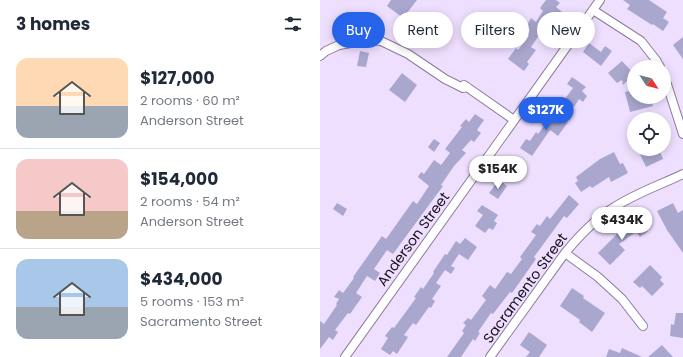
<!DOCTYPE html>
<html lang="en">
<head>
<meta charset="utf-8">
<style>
	body { margin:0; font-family:Poppins,sans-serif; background:#f6f6f7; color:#1f2937; height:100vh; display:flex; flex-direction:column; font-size:15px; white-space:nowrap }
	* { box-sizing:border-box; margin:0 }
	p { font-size:13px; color:#747a83 }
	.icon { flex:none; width:22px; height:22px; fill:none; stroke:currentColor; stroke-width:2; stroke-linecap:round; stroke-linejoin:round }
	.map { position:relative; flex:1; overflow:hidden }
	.sheet { display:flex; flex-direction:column; background:#fff; width:320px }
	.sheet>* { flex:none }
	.hud { position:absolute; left:12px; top:12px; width:291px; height:36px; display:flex; gap:8px }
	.needle { width:26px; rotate:126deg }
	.tools { position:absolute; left:307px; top:60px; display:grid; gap:8px }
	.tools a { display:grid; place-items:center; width:44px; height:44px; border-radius:50%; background:#fff; box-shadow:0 2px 10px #0003; font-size:20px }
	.price { position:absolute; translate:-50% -34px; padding:0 9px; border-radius:14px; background:#fff; color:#222; font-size:13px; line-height:26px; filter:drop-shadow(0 1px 2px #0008) }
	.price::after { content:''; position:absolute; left:50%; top:24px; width:12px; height:9px; margin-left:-6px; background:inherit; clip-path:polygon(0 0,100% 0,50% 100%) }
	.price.active { background:#2563eb; color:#fff }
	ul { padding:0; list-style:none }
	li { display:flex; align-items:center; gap:12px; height:100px; padding:0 16px }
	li+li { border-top:1px solid #e0e1e3 }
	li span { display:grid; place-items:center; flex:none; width:112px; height:80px; border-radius:12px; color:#555 }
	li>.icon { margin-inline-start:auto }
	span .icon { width:48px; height:48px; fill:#fffc; stroke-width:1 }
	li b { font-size:17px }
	h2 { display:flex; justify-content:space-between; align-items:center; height:48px; padding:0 16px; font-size:17px }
	.tag { padding:0 14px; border-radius:18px; background:#fff; box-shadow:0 2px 10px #0003; font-size:14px; line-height:36px }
	.tag.active { background:#2563eb; color:#fff }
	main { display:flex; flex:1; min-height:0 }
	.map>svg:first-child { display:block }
</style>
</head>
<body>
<main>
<section class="sheet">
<h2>3 homes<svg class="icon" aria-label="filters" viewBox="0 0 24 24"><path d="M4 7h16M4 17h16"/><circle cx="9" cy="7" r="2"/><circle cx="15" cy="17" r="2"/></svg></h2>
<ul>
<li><span style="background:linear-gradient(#ffd9b3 60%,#9aa5b1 0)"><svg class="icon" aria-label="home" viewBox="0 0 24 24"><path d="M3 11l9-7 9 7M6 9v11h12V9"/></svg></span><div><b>$127,000</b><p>2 rooms · 60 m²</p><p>Anderson Street</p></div></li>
<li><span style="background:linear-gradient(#f6c9c9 65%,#b9a48a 0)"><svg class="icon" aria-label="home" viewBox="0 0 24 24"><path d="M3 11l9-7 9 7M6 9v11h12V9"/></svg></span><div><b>$154,000</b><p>2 rooms · 54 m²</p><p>Anderson Street</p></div></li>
<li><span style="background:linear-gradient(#a9c7e8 60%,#9aa5b1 0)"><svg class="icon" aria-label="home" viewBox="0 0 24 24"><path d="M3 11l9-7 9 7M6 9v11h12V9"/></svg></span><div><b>$434,000</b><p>5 rooms · 153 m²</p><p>Sacramento Street</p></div></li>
</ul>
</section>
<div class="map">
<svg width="363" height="357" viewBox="0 0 363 357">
	<rect width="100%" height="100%" fill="#eedffe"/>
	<path fill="#a9a7ce" d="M 71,0 L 97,0 L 83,18 L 67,6 Z
		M 226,0 L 236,0 L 240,3 L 236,7 L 242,12 L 231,26 L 234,28 L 228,35 L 222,31 L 211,47 L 216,50 L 207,62 L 209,64 L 204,71 L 188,59 L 196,48 L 198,50 L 209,36 L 207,34 L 210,30 L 206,27 L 211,18 L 216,22 L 223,11 L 220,8 Z
		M 303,0 L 329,0 L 347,12 L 343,18 L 349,22 L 343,31 L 333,24 L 332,25 L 307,9 L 310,5 Z
		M 363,37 L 363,59 L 353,45 Z
		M 269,43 L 281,52 L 285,46 L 292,51 L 281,66 L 263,52 Z
		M 40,51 L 49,53 L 46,67 L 37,66 Z
		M 302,61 L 314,74 L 303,85 L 302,80 L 297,83 L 288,73 Z
		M 82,73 L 97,85 L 85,102 L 69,90 Z
		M 252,77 L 266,87 L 262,91 L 267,96 L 263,102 L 259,99 L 254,107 L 244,100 L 253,88 L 247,84 Z
		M 314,90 L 314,97 L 331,97 L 333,106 L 310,112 L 305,92 Z
		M 230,105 L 245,116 L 243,119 L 248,122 L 238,136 L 230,130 L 212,156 L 200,148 L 206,139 L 210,141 L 216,132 L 218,134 L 231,116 L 226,113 Z
		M 155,114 L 164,120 L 157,130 L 161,133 L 154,142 L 151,140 L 142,150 L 146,153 L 134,166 L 121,185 L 123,186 L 73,254 L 67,250 L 54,269 L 60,273 L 55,281 L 47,276 L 36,293 L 42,297 L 30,314 L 28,313 L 15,330 L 18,332 L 13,340 L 9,337 L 0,349 L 0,321 L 4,324 L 17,305 L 16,304 L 19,299 L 14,297 L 19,290 L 23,293 L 34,278 L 33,277 L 62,236 L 66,239 L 93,201 L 97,204 L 109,186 L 98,177 L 101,172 L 104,174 L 114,160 L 121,165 L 130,153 L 125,149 L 142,127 L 140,126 L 146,119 L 149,122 Z
		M 114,139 L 120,143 L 114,152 L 108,147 Z
		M 325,149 L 339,149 L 343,159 L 326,167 L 319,152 Z
		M 294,152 L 300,164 L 303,163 L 308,173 L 291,182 L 289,177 L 272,188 L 270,186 L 261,192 L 255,183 L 258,181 L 256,177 L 280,159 Z
		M 179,180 L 187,186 L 178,199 L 169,193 Z
		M 249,195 L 259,204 L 247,218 L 244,216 L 214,257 L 216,259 L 192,293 L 190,292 L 173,314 L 171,313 L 158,332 L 160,333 L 155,341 L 153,339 L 141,357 L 127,357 L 144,333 L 142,331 L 146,325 L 143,323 L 148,318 L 151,320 L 166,300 L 162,296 L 170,285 L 175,289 L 187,272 L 191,274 L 202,259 L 200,257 L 216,235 L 211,232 L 217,224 L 220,226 L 227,216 L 230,219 Z
		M 17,203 L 27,209 L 23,216 L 13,209 Z
		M 353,203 L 358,213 L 363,210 L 363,253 L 347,230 L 337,211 Z
		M 162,205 L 178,215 L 174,221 L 177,223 L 173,230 L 169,228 L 165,233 L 155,226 L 163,215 L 157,211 Z
		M 318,217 L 328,231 L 320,237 L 316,232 L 299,244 L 305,250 L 290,265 L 278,253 L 302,229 Z
		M 145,238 L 157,247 L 148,260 L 139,254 L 131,266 L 135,268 L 131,274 L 125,270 L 116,283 L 121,286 L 112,299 L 115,301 L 111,308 L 109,307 L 96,325 L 93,323 L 84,335 L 88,337 L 77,354 L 73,351 L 70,355 L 61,349 L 68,338 L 65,336 L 72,327 L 74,328 L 96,298 L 94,297 L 101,287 L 103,289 L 114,273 L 113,272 L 125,254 L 127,255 L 136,241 L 140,244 Z
		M 330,265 L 342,277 L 340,280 L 344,284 L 332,296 L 322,286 L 320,288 L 313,282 Z
		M 252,288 L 264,296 L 263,298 L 285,313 L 272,332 L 259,322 L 260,320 L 240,306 Z
		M 356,313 L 363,313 L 363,338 L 350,336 L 351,324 L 354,325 Z
		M 209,332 L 227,345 L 219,357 L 206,357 L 210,352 L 200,345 Z
		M 342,345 L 353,357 L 328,357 Z
		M 302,348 L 322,357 L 286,357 L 289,349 L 300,353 Z"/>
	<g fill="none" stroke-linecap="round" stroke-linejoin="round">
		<defs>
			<path id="minor" d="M 273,10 L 321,41 L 336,60 L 340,67
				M 0,56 L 6,51 L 19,45 L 49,40 L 61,41 L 88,54 L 125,79 L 143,88 L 147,87
				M 344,75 L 363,134
				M 144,85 L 194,120
				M 245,253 L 278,277 L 302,299 L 323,326
				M 25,357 L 280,0
				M 170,357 L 245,253 C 259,236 274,220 293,208 C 314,194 340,185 363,174"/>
		</defs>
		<use href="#minor" stroke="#8c7a9d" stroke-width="10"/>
		<use href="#minor" stroke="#fff" stroke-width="8"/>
	</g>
	<g text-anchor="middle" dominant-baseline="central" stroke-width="3" stroke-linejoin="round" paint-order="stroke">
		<g font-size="14" fill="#18111e" stroke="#eedffe">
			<text transform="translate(93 239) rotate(-54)">Anderson Street</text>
			<text transform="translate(205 288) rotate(-54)">Sacramento Street</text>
		</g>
	</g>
</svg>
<div class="tools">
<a><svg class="needle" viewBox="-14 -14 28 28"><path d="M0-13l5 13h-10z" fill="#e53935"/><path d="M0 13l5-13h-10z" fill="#747a83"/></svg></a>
<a><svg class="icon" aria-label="locate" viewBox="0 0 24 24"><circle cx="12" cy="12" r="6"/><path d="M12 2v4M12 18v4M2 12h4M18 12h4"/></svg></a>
</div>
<b class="price active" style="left:226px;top:131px">$127K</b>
<b class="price" style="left:178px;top:190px">$154K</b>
<b class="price" style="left:302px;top:241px">$434K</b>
<div class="hud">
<a class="tag active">Buy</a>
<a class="tag">Rent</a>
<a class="tag">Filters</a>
<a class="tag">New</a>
</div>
</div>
</main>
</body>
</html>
